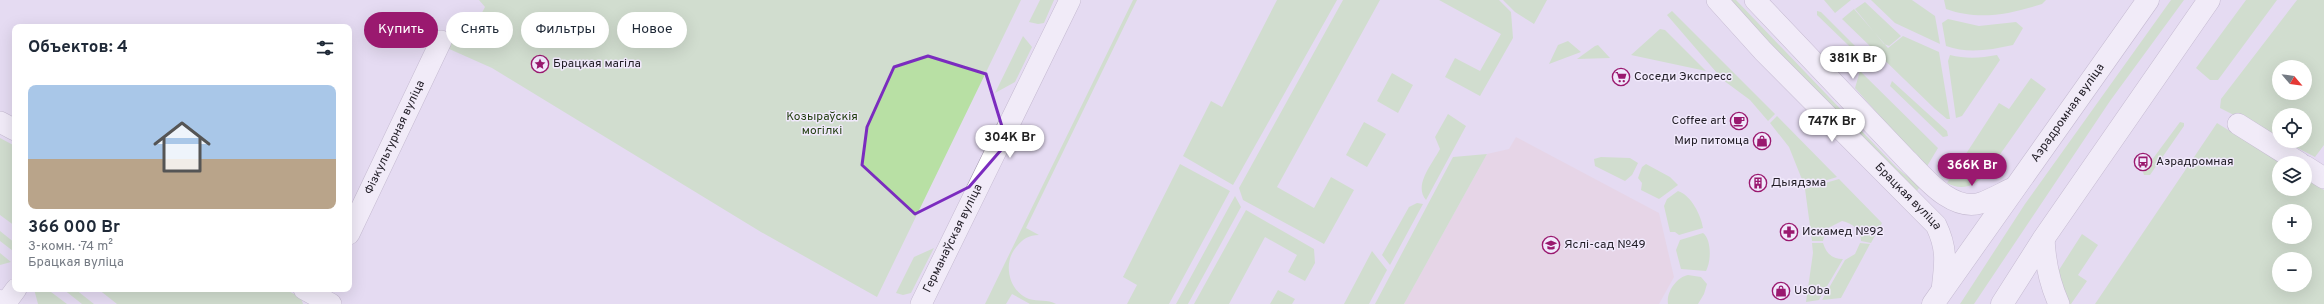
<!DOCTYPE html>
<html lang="ru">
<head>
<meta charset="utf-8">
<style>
	body { margin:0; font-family:Overpass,sans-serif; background:#f6f6f7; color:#1f2937; height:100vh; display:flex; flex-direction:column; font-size:15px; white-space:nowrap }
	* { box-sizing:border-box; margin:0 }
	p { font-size:13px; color:#747a83 }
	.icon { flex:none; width:22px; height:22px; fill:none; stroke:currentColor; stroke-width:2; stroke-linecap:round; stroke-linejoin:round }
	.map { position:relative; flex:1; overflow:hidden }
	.side { position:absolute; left:12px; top:24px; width:340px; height:268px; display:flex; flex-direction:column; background:#fff; border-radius:8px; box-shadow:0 4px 16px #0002 }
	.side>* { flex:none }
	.banner { position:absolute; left:364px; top:12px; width:380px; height:36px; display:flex; gap:8px }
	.needle { width:26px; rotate:119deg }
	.buttons { position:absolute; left:2272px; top:60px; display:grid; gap:8px }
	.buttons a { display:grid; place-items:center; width:40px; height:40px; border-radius:50%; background:#fff; box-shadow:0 4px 16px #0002; font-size:20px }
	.price { position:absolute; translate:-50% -34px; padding:0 9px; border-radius:14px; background:#fff; color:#222; font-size:13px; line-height:26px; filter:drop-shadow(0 1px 2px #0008) }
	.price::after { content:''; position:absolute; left:50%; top:24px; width:12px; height:9px; margin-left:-6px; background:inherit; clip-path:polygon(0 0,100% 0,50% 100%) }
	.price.active { background:#9a196f; color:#fff }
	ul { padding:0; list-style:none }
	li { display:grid; align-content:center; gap:8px; height:212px; padding:0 16px }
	li span { display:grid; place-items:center; height:124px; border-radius:8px; color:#555 }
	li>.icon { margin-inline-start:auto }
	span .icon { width:72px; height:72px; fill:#fffc; stroke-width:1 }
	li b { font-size:17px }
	h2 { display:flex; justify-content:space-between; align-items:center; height:48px; padding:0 16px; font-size:17px }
	.pill { padding:0 14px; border-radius:18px; background:#fff; box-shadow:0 4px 16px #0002; font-size:14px; line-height:36px }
	.pill.active { background:#9a196f; color:#fff }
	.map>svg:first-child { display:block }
</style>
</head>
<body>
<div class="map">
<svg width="2324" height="304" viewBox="0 0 2324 304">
	<rect width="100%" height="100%" fill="#e5dbf2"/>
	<path fill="#e6cfd9" d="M 1516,137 L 1659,213 L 1674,277 L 1659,304 L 1404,304 L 1487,154 L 1509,149 Z"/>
	<path fill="#b8e0a4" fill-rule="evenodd" d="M 479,0 L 1021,0 L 877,297 L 761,232 L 492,68 L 447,48 L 454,37 L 468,39 L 485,7 Z
		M 1040,0 L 1054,0 L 1044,23 L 1038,24 L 1029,22 Z
		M 1133,0 L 1137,0 L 1026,228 L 1039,235 C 1028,235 1021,240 1014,250 C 1003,266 1010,292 1029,299 C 1038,302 1048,299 1056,304 L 1030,304 L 1012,294 L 1006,304 L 985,304 Z
		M 1277,0 L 1337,0 L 1233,185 L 1183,156 L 1211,101 L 1222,107 Z
		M 1343,0 L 1380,0 L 1277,187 L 1314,208 L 1331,177 L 1354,190 L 1324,244 L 1243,200 L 1239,188 Z
		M 1439,0 L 1499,0 L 1511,12 L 1513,38 L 1480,96 L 1445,77 L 1455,58 L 1480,71 L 1501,34 Z
		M 1503,0 L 1547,0 L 1534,24 L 1515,12 Z
		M 1725,0 L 1736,0 L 1897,168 L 1918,185 L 1919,188 L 1916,192 Z
		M 1824,0 L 1851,0 L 1835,13 Z
		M 1871,0 L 1912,0 L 1935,16 L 1940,44 L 1895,23 Z
		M 1944,0 L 2046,0 L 2042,4 C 2009,14 1980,21 1946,9 Z
		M 2171,0 L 2184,0 L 2110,101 L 1974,304 L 1960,304 L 2025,204 Z
		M 2246,0 L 2277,0 L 2218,80 L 2210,80 L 2196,68 Z
		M 2297,0 L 2324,0 L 2324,145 L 2315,157 L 2284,141 L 2305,141 L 2305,115 L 2279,115 L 2279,138 L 2220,108 L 2221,99 ZM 2279,67 L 2305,67 L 2305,93 L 2279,93 Z
		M 1865,2 L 1901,36 L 1889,46 L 1884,44 L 1855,9 Z
		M 1854,9 L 1888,48 L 1903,36 L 1939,52 L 1950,119 L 1947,119 L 1935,109 L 1842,19 Z
		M 1672,11 L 1775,114 L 1768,121 L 1750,100 L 1723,80 L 1667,15 Z
		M 1817,11 L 1821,12 L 1876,67 L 1875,71 L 1817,15 Z
		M 1948,19 L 1979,26 L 2016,22 L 2023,28 L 2013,45 C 1990,50 1968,54 1946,46 L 1942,23 Z
		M 1660,29 L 1665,30 L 1706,71 L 1631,55 Z
		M 1023,36 L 1032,47 L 1015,82 L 995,93 Z
		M 1568,41 L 1581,52 L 1549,64 L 1558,45 Z
		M 1598,45 L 1610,58 L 1577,59 L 1595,46 Z
		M 1950,55 C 1966,59 1981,58 1997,55 L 2000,60 L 1962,116 L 1956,118 L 1948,61 Z
		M 1860,71 L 1938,148 L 1926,168 L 1855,88 Z
		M 1392,73 L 1413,85 L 1398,113 L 1377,101 Z
		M 2031,78 L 2046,89 L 1987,173 C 1976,185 1963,192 1947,183 L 1999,103 L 2009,109 Z
		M 1892,81 L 1947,131 L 1948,136 L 1943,137 L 1890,86 Z
		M 1448,114 L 1466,126 L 1426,200 C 1413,185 1433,163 1440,149 L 1435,137 Z
		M 1777,116 L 1837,177 L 1805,187 L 1789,147 L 1770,123 Z
		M 1364,122 L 1386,134 L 1367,167 L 1346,155 Z
		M 2180,122 L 2184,123 L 2184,126 L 2150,175 L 2144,175 L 2143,172 Z
		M 2217,123 L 2281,163 L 2279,163 L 2279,189 L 2305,189 L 2305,178 L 2324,190 L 2324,304 L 2095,304 ZM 2279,211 L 2305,211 L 2305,237 L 2279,237 ZM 2279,259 L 2305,259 L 2305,285 L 2279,285 Z
		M 0,138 L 15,146 L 15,226 L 0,215 Z
		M 1487,154 L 1404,304 L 1375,304 L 1453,157 Z
		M 1601,157 L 1630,158 L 1638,163 L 1632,175 L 1625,181 L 1595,166 L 1594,159 Z
		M 1180,164 L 1230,191 L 1169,304 L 1127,304 L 1137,285 L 1123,277 Z
		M 1646,164 L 1670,177 L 1678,185 L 1659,199 L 1641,190 L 1642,183 L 1638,178 L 1642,167 Z
		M 1839,179 L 1882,223 L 1871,243 L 1861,241 C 1861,230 1852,223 1842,221 L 1826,229 L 1823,241 L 1812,241 L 1805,189 Z
		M 1678,191 C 1691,195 1701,215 1703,228 L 1679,235 L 1675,232 L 1670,232 L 1664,206 L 1667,199 Z
		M 1235,196 L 1241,207 L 1188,304 L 1176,304 Z
		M 1417,203 L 1423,204 L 1390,265 L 1382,255 L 1409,207 Z
		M 1246,210 L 1314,249 L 1315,263 L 1305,281 L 1288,272 L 1297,255 L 1265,237 L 1229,304 L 1194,304 Z
		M 0,231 L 15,243 L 15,250 L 13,251 L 0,241 Z
		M 1703,233 C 1712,240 1711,262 1706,271 L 1681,269 L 1676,250 L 1680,240 Z
		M 2082,234 L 2098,245 L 2078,275 L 2087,281 L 2071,304 L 2065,304 L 2057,273 Z
		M 1812,243 L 1823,243 C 1826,253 1832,259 1843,259 L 1819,300 L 1806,302 L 1813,253 Z
		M 1860,243 L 1870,244 L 1841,298 L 1822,300 L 1845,260 L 1855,254 Z
		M 934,248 L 911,293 L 903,295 L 896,293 L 914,257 Z
		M 1372,251 L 1387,270 L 1369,304 L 1344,304 Z
		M 0,253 L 11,262 L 0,265 Z
		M 1688,275 L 1701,277 L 1707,284 L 1704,294 L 1698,304 L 1668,304 C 1666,292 1677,277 1688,275 Z
		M 34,289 L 47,289 L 67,304 L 38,304 Z
		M 63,289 L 75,289 L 94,304 L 82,304 Z
		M 98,289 L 285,289 L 301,298 L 303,304 L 117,304 Z
		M 1278,290 L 1295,299 L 1292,304 L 1270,304 Z"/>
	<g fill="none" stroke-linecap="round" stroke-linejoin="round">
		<defs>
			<g id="minor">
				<path id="s1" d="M 1717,0 L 1763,51 L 1936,225 C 1948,250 1945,264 1942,290"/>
				<path d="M 1755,0 L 1907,160 C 1925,178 1952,212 1981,203 C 1992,199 2004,192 2015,187"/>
				<path d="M 0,122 L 15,130"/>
				<path d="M 2238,124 L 2300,163"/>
				<path d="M 2305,166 L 2324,178"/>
				<path id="s2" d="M 349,234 L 441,41"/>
				<path d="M 2044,238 C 2045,262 2049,282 2059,304"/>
				<path d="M 304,289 L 331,304"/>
				<path d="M 5,304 L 16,289"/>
				<path id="s3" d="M 921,304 L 1070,0"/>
			</g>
			<g id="major">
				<path d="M 0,301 L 4,304"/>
				<path id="s4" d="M 1933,304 L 2148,0"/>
				<path d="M 2002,304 L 2044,238 L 2209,0"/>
			</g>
		</defs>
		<use href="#minor" stroke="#9e94aa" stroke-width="22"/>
		<use href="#major" stroke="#9e94aa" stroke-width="23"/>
		<use href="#minor" stroke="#fff" stroke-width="21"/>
		<use href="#major" stroke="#fff" stroke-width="22"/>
	</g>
	<path d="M0 0H2324V304H0ZM 928,56 L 986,74 L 1007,143 L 969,187 L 915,214 L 862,165 L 867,127 L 894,67 Z" fill="#e5dbf2" fill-opacity=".55" fill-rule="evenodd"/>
	<path fill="none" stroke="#7b2cbf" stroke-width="3" stroke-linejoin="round" d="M 928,56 L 986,74 L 1007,143 L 969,187 L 915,214 L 862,165 L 867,127 L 894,67 Z"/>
	<defs>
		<symbol id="sight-ring" viewBox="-11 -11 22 22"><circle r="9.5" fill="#f1e9fc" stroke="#9a196f" stroke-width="1.5"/><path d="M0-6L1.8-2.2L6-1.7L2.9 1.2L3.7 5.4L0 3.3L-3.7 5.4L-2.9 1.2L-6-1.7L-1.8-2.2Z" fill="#9a196f"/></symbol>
		<symbol id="supermarket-ring" viewBox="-11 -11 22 22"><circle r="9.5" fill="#f1e9fc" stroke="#9a196f" stroke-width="1.5"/><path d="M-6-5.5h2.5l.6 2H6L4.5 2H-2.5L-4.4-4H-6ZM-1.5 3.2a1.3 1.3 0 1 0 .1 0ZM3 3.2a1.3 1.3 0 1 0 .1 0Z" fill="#9a196f"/></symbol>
		<symbol id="cafe-ring" viewBox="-11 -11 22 22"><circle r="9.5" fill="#f1e9fc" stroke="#9a196f" stroke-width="1.5"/><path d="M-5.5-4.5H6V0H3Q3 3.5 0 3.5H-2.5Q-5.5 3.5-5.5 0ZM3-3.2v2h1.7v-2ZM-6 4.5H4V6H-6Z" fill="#9a196f"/></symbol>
		<symbol id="shop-ring" viewBox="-11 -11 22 22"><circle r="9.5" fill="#f1e9fc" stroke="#9a196f" stroke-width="1.5"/><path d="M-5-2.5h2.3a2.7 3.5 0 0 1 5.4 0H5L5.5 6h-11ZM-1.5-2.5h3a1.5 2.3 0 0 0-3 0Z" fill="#9a196f"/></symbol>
		<symbol id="bus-ring" viewBox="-11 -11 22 22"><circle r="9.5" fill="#f1e9fc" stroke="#9a196f" stroke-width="1.5"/><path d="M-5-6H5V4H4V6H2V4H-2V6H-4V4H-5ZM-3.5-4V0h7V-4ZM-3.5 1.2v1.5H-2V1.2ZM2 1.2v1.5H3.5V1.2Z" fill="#9a196f"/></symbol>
		<symbol id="building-ring" viewBox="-11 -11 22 22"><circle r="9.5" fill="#f1e9fc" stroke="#9a196f" stroke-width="1.5"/><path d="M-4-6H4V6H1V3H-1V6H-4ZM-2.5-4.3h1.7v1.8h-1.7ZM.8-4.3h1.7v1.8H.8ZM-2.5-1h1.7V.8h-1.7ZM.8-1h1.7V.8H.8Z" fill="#9a196f"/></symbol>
		<symbol id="pharmacy-ring" viewBox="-11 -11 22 22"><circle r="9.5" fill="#f1e9fc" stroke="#9a196f" stroke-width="1.5"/><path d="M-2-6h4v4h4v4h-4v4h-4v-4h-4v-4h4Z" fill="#9a196f"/></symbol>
		<symbol id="school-ring" viewBox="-11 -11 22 22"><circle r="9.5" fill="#f1e9fc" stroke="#9a196f" stroke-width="1.5"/><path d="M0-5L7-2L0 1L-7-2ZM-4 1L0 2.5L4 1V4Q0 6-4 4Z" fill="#9a196f"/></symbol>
	</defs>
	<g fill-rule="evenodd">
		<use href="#sight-ring" x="530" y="54" width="20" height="20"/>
		<use href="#supermarket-ring" x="1611" y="67" width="20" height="20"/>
		<use href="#cafe-ring" x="1729" y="111" width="20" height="20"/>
		<use href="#shop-ring" x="1752" y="131" width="20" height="20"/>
		<use href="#bus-ring" x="2133" y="152" width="20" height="20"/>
		<use href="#building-ring" x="1748" y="173" width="20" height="20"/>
		<use href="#pharmacy-ring" x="1779" y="222" width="20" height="20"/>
		<use href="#school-ring" x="1541" y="235" width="20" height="20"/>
		<use href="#shop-ring" x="1771" y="281" width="20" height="20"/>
	</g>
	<g text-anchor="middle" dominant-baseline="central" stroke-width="3" stroke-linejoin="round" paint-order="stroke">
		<g font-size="12" fill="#211d26" stroke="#f1e9fc" text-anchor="start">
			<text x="553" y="64">Брацкая магіла</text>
			<text x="1634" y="77">Соседи Экспресс</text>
			<text x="1726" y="121" text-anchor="end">Coffee art</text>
			<text x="1749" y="141" text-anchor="end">Мир питомца</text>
			<text x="2156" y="162">Аэрадромная</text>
			<text x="1771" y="183">Дыядэма</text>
			<text x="1802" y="232">Искамед №92</text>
			<text x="1564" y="245">Яслі-сад №49</text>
			<text x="1794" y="291">UsOba</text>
		</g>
		<g font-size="12" fill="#211d26" stroke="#f1e9fc">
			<text stroke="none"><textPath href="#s4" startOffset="234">Аэрадромная вуліца</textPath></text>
			<text stroke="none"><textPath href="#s2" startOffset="107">Фізкультурная вуліца</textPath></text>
			<text stroke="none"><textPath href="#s1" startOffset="274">Брацкая вуліца</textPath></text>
			<text stroke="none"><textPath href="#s3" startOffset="73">Германаўская вуліца</textPath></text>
		</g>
		<g font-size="12" fill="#233f11" stroke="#f1e9fc">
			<text x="822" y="117">Козыраўскія<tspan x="822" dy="14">могілкі</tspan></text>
		</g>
	</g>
</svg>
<div class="buttons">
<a><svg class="needle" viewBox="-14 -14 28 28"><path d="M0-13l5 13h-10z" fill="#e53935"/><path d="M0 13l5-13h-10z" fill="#747a83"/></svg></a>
<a><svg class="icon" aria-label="locate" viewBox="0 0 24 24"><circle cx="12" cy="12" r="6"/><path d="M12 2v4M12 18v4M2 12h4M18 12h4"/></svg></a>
<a><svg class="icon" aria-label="layers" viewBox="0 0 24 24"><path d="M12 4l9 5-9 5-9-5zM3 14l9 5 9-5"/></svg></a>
<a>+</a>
<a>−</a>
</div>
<b class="price" style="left:1853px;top:80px">381K Br</b>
<b class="price" style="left:1832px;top:143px">747K Br</b>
<b class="price" style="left:1010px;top:159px">304K Br</b>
<b class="price active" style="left:1972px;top:187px">366K Br</b>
<div class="banner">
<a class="pill active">Купить</a>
<a class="pill">Снять</a>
<a class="pill">Фильтры</a>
<a class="pill">Новое</a>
</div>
<section class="side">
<h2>Объектов: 4<svg class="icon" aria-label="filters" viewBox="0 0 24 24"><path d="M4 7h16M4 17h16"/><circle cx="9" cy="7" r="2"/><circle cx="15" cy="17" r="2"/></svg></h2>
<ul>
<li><span style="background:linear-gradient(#a9c7e8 60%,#b9a48a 0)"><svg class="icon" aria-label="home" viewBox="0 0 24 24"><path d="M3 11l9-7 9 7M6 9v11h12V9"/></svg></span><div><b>366 000 Br</b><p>3-комн. · 74 m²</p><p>Брацкая вуліца</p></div></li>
</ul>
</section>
</div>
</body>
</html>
